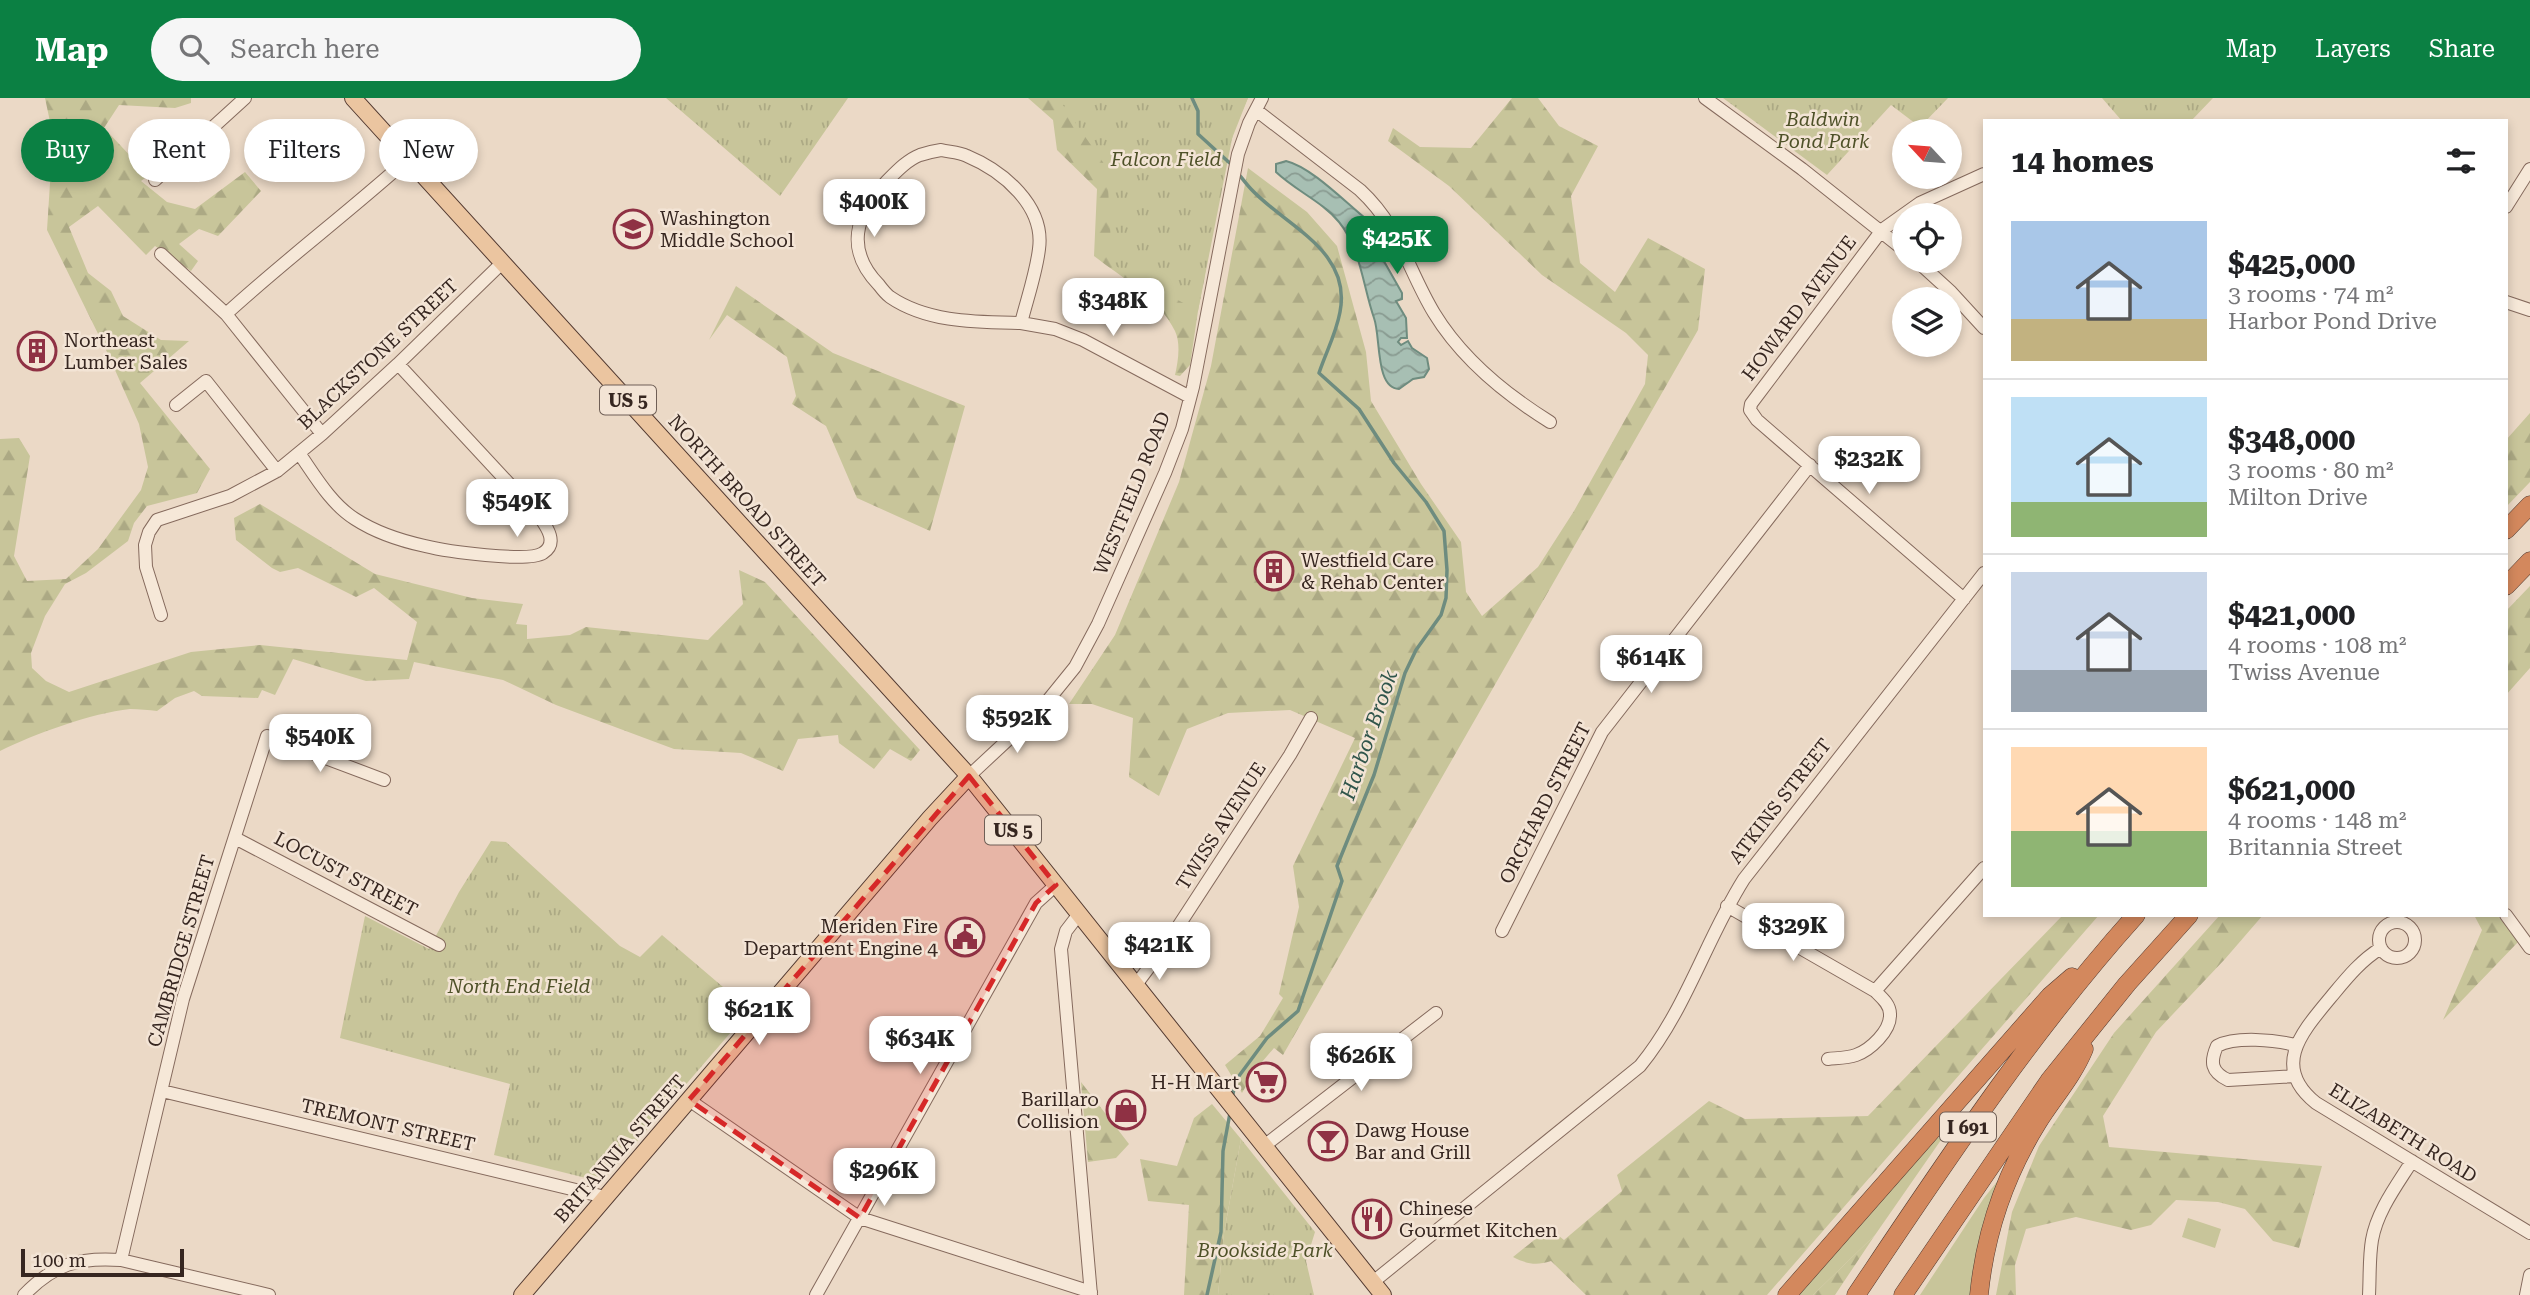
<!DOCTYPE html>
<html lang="en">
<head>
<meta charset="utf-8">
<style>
	body { margin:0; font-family:"Roboto Serif",serif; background:#f6f6f6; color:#202124; height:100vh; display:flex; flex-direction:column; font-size:26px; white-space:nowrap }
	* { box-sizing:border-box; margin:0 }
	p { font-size:23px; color:#757577 }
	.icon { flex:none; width:38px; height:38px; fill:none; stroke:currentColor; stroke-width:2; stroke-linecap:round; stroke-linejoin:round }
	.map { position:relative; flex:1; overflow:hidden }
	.side { position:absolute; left:1983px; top:21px; width:525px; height:798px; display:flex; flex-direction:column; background:#fff; border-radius:0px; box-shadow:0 4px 10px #0003 }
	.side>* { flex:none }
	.guide { position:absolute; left:21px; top:21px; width:665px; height:63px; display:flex; gap:14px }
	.needle { width:46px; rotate:296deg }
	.buttons { position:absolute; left:1892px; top:21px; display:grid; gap:14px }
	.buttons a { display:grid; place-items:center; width:70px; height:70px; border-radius:50%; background:#fff; box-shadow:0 4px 10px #0003; font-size:35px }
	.scale { position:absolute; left:21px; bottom:18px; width:163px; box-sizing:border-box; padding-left:7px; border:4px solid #362620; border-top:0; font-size:19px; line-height:24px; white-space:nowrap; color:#362620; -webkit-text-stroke:5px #f3e4d5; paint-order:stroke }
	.price { position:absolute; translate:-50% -60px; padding:0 16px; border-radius:14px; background:#fff; color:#222; font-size:23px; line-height:46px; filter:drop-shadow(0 2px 4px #0008) }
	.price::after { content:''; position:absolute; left:50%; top:42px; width:21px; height:16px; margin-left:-10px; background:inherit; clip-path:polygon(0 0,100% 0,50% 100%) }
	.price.selected { background:#0b8043; color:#fff }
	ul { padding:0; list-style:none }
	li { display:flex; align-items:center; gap:21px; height:175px; padding:0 28px }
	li+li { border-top:2px solid #e0e0e0 }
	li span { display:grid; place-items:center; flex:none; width:196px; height:140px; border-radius:0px; color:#555 }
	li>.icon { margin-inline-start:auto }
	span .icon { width:84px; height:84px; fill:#fffc; stroke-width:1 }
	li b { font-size:30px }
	h2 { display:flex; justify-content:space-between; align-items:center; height:84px; padding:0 28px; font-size:30px }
	.chip { padding:0 24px; border-radius:32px; background:#fff; box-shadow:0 4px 10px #0003; font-size:24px; line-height:63px }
	.chip.selected { background:#0b8043; color:#fff }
	header { display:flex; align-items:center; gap:42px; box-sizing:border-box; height:98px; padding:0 35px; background:#0b8043; color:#fff }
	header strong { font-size:33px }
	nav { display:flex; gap:38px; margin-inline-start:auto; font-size:24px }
	.search { width:490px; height:63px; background:#f6f6f6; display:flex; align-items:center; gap:18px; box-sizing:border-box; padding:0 24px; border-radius:38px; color:#757577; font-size:26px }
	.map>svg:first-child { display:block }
</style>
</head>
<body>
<header>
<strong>Map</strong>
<div class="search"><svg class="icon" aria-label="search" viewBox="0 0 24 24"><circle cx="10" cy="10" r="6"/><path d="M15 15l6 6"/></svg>Search here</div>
<nav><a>Map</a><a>Layers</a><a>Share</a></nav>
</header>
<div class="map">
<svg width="2530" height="1197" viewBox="0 0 2530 1197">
	<defs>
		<pattern id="forest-firs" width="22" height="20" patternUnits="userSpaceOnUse" patternTransform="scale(1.75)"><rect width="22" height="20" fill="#c8c59a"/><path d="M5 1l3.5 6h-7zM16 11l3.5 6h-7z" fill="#aca984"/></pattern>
		<pattern id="park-tufts" width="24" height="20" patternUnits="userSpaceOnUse" patternTransform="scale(1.75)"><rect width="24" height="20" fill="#c8c59a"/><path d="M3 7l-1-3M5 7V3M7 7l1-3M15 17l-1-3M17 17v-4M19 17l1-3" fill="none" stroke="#aca984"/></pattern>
		<pattern id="water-waves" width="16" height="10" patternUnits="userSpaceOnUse" patternTransform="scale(1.75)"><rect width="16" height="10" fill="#a7bfb3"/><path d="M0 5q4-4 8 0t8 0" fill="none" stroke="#899b91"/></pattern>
	</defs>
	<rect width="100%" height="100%" fill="#ebd9c6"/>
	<path fill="#c8c59a" d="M 1936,1037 L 1941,1042 L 1875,1137 L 1813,1197 L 1796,1197 Z
		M 2004,1075 L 1973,1197 L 1920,1197 L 1984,1100 Z
		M 2188,1120 L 2221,1131 L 2215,1150 L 2182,1139 Z"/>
	<path fill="url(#forest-firs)" d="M 45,0 L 191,0 L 191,5 L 175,10 L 119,7 L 104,30 L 137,65 L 163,59 L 157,71 L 141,83 L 167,104 L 195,111 L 245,74 L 261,93 L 218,138 L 199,131 L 179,146 L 198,163 L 191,173 L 155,148 L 146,157 L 98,108 L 69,129 L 88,175 L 111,193 L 123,218 L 161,242 L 189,243 L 140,285 L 210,371 L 197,395 L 147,408 L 134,425 L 128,443 L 86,475 L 65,486 L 45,518 L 31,555 L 32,570 L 46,583 L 69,594 L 191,554 L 260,547 L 407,562 L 417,524 L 374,490 L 356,499 L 298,470 L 280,474 L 272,470 L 236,442 L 234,420 L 260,406 L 375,476 L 472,500 L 523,506 L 516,526 L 527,527 L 527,541 L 570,537 L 586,529 L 708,542 L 743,506 L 739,472 L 765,484 L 920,652 L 911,663 L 890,651 L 874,671 L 839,645 L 838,637 L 798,641 L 783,673 L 741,655 L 674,651 L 556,607 L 503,582 L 414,564 L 409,581 L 366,583 L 293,561 L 275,597 L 262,592 L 258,600 L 202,598 L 194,593 L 175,600 L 157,613 C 149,612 139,611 130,611 C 92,615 34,636 0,653 L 0,341 L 19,340 L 30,358 L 14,458 L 27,483 L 66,481 L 98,451 L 141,392 L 148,369 L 139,326 L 107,254 L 47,132 L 53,38 Z
		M 1028,0 L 1248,0 L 1234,31 L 1198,213 L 1190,267 L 1180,278 L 1175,277 C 1178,264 1181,246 1175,233 C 1159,200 1122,180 1094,158 L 1097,91 L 1057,52 L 1053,22 Z
		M 1512,0 L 1538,0 L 1559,28 L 1598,48 L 1571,98 L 1580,165 L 1615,194 L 1648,140 L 1705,171 L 1698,232 L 1283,957 L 1274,950 L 1256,971 L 1242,995 L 1225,967 L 1260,938 L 1283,900 L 1279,896 L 1299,809 L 1293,768 L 1355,640 L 1290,612 L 1228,615 L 1187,631 L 1159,698 L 1129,679 L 1133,620 L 1092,606 L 1069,606 L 1115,537 L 1179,384 L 1211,268 L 1248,70 L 1307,114 L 1337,148 L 1366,254 L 1371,303 L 1421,386 L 1461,444 L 1466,494 L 1482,518 L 1538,469 L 1574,413 L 1645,286 L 1648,257 L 1626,235 L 1542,177 L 1449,88 L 1388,43 L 1393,30 L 1420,49 L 1471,50 Z
		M 736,188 L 833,255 L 965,308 L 930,433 L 857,400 L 826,328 L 792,306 L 796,298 L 787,259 L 727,217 L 709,242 Z
		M 2530,315 L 2530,384 L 2506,409 L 2506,342 Z
		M 2530,488 L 2530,570 L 2506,597 L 2506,513 Z
		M 2063,817 L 2099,817 L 1767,1197 L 1586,1197 L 1551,1163 C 1536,1168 1527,1166 1513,1159 L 1549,1130 L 1564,1142 L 1622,1093 L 1617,1077 L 1709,1003 L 1745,1021 L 1868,1018 Z
		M 2220,817 L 2263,817 L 2225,861 L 2156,934 L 2103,1018 L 2109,1049 L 2322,1068 L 2299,1150 L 2273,1143 L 2245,1111 L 2218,1104 L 2176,1102 L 2151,1127 L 2131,1132 L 2076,1119 L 2026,1131 L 2015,1167 L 2016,1197 L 1996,1197 L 2012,1114 L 2039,1048 L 2114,935 Z
		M 2474,817 L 2497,817 L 2519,843 L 2443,922 L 2482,832 Z
		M 1081,984 L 1129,1046 L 1116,1060 L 1088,1064 Z
		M 1212,1006 L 1241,1041 L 1224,1135 L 1218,1197 L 1184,1197 L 1189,1107 L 1148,1103 L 1140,1061 L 1177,1068 L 1194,1020 Z
		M 1875,1137 L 1835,1197 L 1813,1197 Z"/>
	<path fill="url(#park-tufts)" d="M 666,0 L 848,0 L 780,98 Z
		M 1058,0 L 1248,0 L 1229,48 L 1198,213 L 1112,166 L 1107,70 Z
		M 1723,0 L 1948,0 L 1920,29 L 1891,7 L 1827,77 Z
		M 2102,0 L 2213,0 L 2191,23 L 2122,23 Z
		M 491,743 L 506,744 L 620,848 L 640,859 L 662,837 L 750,912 L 602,1084 L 494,1057 L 510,986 L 340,940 L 365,818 L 429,851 L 459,794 Z
		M 1241,1041 L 1315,1134 L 1306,1163 L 1314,1197 L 1218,1197 L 1224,1135 Z"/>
	<path fill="url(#water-waves)" stroke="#6e8c7f" stroke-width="2" d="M 1286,63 C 1311,69 1344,103 1365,120 L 1385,165 L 1402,195 L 1402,201 L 1396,203 L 1406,220 L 1407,240 L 1401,240 L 1398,244 L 1401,247 L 1408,243 L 1412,250 L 1427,260 L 1429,271 L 1424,279 L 1413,281 L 1399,291 C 1375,290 1381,239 1374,220 C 1363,189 1361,151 1339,124 C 1323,104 1296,93 1276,74 L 1276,66 Z"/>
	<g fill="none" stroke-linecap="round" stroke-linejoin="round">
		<path stroke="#6e8c7f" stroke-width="3.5" d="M 1192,0 L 1198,13 L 1198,36 L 1233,68
			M 1232,1000 L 1236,982 L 1267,940 L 1298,913 L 1342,783 L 1337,768 L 1374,677 L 1405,575 L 1416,552 L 1441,517 L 1446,500 L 1447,472 L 1444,433 L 1426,404 L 1394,365 L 1359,311 L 1319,275 C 1326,254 1336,236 1340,214 C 1352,152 1285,128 1251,91 C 1246,86 1242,80 1237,74
			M 1207,1197 L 1221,1134 L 1223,1053 L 1230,1015"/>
		<defs>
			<path id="minor" d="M 1705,0 L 1802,71 L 1904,152
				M 1256,12 L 1360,92 C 1400,129 1407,170 1434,215 C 1462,261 1505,296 1550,324
				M 941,52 C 949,54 959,54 967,58 C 1003,73 1045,108 1039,151 C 1036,176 1027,201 1021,225 C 978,224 928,225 890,199 C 886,196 882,191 879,187 C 845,152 855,117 886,84 C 896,74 907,62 920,57 C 926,55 934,53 941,52 Z
				M 155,82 L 245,0
				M 2506,109 L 2530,71
				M 161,156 L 226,216 L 322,336
				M 1917,163 L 1951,194 L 1984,230
				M 2506,204 L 2530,212
				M 226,216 C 285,162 349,114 409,60
				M 1021,225 L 1055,231 L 1083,242 L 1190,299
				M 176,307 L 206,283 L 277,373
				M 299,355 C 315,378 331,406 355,421 C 375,434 402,443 425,448 C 445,453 528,465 543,455 C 559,445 546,428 539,418 L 398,266
				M 1964,501 L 1757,322 L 1750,312 L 1751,306 L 1882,132 L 1920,105 L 1984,76
				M 161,517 L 146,469 L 145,447 L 149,434 L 157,422 L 230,398 L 277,373 L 322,336 L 398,266 L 502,165
				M 969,678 L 1041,611 L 1075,569 L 1098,526 L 1165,375 L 1182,331 L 1193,289 L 1238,56 L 1249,25 L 1262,0
				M 235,740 L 439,847
				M 1727,808 L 1875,893 C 1881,899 1890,906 1890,916 C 1891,933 1870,952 1856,957 C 1847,960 1837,960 1828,961
				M 1079,816 L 1066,833 L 1061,851 L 1091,1197
				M 2506,817 L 2530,850
				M2379 842a18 18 0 1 1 36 0a18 18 0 1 1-36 0Z
				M 1502,833 L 1602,634 L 1810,367
				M 2381,850 C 2360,863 2346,881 2331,899 C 2303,933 2270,968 2316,1005 L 2530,1135
				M 1135,888 L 1168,844 L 1290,657 L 1311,620
				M 1875,893 L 1984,770
				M 2295,978 L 2228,982 C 2211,974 2210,964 2217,948 C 2236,938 2275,942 2295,947
				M 162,993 L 605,1099
				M 689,1002 L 860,1120 L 1091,1194
				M 1264,1048 L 1436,915
				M 121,1162 L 183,901 L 267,638 L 384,682
				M 1373,1184 L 1640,968 C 1686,912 1706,841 1744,781 L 1984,475
				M 24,1197 C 54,1166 78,1159 121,1162 L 269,1197
				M 816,1197 L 1036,805 L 1056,787
				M 2369,1197 C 2370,1179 2369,1160 2372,1142 C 2377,1113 2397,1087 2412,1063
				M 2526,1197 L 2530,1177"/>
			<path id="major" d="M 353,0 L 969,678 L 1383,1197
				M 522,1197 L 930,720 L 969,678"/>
			<path id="highway" d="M 2506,432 L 2530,407
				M 2506,488 L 2530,463
				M 1787,1197 L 2050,898 L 2072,879
				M 1856,1197 C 1944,1066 2030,935 2136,817
				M 1903,1197 L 2049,983 L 2127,886 L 2189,817
				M 1979,1197 C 1985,1136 2005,1077 2038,1024 C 2053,1000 2073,978 2084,951"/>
		</defs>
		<use href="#minor" stroke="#856a5d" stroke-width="14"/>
		<use href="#major" stroke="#533a31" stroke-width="18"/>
		<use href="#highway" stroke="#533a31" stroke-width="19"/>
		<use href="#minor" stroke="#f6e8d8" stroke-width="12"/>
		<use href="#major" stroke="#ebc5a0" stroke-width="16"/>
		<use href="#highway" stroke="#d3885d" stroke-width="18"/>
	</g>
	<path fill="#d62828" fill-opacity="0.2" stroke="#d62828" stroke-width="5" stroke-dasharray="14 9" stroke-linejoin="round" d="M 969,678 L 1056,787 L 1036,805 L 860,1120 L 689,1002 Z"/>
	<defs>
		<symbol id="school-ring" viewBox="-11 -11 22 22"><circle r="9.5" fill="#f3e4d5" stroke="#8f3144" stroke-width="1.5"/><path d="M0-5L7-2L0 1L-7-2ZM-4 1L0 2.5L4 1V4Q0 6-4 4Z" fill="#8f3144"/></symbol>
		<symbol id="building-ring" viewBox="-11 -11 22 22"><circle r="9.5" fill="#f3e4d5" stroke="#8f3144" stroke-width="1.5"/><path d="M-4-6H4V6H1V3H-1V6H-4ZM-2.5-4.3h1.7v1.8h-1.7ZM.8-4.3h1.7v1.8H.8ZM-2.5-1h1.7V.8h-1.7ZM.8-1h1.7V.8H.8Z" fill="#8f3144"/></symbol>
		<symbol id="civic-ring" viewBox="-11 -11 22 22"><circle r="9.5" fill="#f3e4d5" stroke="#8f3144" stroke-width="1.5"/><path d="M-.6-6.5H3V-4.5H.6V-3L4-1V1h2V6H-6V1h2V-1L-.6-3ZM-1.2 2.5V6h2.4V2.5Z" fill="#8f3144"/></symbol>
		<symbol id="supermarket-ring" viewBox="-11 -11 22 22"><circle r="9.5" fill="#f3e4d5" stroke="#8f3144" stroke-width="1.5"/><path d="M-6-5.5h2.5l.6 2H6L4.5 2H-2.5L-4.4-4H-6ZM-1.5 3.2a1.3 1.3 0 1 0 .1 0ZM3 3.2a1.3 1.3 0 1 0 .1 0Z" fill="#8f3144"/></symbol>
		<symbol id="shop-ring" viewBox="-11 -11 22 22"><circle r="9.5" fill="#f3e4d5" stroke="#8f3144" stroke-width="1.5"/><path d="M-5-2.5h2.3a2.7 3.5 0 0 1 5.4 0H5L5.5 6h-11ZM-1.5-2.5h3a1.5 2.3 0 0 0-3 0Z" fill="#8f3144"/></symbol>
		<symbol id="bar-ring" viewBox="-11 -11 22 22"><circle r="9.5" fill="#f3e4d5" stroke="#8f3144" stroke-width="1.5"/><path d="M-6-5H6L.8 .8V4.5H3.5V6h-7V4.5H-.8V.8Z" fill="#8f3144"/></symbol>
		<symbol id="restaurant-ring" viewBox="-11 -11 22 22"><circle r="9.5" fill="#f3e4d5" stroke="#8f3144" stroke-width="1.5"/><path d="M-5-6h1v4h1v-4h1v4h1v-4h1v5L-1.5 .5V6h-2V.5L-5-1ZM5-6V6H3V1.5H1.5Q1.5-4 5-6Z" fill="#8f3144"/></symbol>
	</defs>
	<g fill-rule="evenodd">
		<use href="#school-ring" x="611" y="109" width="44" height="44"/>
		<use href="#building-ring" x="15" y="231" width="44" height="44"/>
		<use href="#building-ring" x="1252" y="451" width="44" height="44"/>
		<use href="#civic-ring" x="943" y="817" width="44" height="44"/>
		<use href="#supermarket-ring" x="1244" y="962" width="44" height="44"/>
		<use href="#shop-ring" x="1104" y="990" width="44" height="44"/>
		<use href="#bar-ring" x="1306" y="1021" width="44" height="44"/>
		<use href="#restaurant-ring" x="1350" y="1099" width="44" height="44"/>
	</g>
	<g text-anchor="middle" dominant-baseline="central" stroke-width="5" stroke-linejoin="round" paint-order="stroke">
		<g fill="#f3e4d5" stroke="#6f5f56" stroke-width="2">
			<rect x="600" y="287.5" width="56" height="29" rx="5"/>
			<rect x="985" y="717.5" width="56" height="29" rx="5"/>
			<rect x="1940" y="1014.5" width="56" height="29" rx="5"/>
		</g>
		<g font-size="18" font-weight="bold" fill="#362620">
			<text x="628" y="302">US 5</text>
			<text x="1013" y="732">US 5</text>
			<text x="1968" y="1029">I 691</text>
		</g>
		<g font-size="19" font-style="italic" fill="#4e5128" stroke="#f3e4d5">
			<text x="1823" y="21">Baldwin<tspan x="1823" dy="22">Pond Park</tspan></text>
			<text x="1166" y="61">Falcon Field</text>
			<text x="519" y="888">North End Field</text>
			<text x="1265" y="1152">Brookside Park</text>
		</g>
		<g font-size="19" fill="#362620" stroke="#f3e4d5" text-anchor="start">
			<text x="660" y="120">Washington<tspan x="660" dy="22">Middle School</tspan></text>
			<text x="64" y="242">Northeast<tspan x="64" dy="22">Lumber Sales</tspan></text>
			<text x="1301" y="462">Westfield Care<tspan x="1301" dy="22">&amp; Rehab Center</tspan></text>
			<text x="938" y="828" text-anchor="end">Meriden Fire<tspan x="938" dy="22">Department Engine 4</tspan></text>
			<text x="1239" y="984" text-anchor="end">H-H Mart</text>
			<text x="1099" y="1001" text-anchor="end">Barillaro<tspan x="1099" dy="22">Collision</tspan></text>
			<text x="1355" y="1032">Dawg House<tspan x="1355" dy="22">Bar and Grill</tspan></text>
			<text x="1399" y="1110">Chinese<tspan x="1399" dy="22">Gourmet Kitchen</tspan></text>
		</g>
		<g font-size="19" fill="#362620" stroke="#f3e4d5">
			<text transform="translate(1799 210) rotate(-53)">HOWARD AVENUE</text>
			<text transform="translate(378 256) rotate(-43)">BLACKSTONE STREET</text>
			<text transform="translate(1132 395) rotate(-68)">WESTFIELD ROAD</text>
			<text transform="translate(747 403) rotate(48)">NORTH BROAD STREET</text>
			<text transform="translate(1780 703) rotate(-52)">ATKINS STREET</text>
			<text transform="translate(1545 705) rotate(-63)">ORCHARD STREET</text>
			<text transform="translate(1221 728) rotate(-57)">TWISS AVENUE</text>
			<text transform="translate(346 776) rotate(28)">LOCUST STREET</text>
			<text transform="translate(181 853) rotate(-74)">CAMBRIDGE STREET</text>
			<text transform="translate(388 1027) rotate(13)">TREMONT STREET</text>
			<text transform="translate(2403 1035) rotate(32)">ELIZABETH ROAD</text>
			<text transform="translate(620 1051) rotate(-49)">BRITANNIA STREET</text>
		</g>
		<g font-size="21" font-style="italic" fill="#30554b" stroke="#f3e4d5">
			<text transform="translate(1369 637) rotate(-71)">Harbor Brook</text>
		</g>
	</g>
</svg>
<div class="buttons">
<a><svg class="needle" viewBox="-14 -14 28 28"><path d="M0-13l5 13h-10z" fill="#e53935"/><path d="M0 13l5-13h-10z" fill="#757577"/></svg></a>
<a><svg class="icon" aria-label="locate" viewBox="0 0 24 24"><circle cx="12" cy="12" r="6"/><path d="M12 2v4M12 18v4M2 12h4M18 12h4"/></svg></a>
<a><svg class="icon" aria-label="layers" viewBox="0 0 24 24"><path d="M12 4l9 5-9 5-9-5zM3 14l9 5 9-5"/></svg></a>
</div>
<div class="scale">100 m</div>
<b class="price" style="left:874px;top:141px">$400K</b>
<b class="price selected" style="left:1397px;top:178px">$425K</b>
<b class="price" style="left:1113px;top:240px">$348K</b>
<b class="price" style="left:1869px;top:398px">$232K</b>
<b class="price" style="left:517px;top:441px">$549K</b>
<b class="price" style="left:1651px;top:597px">$614K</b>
<b class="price" style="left:1017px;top:657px">$592K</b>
<b class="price" style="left:320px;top:676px">$540K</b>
<b class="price" style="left:1793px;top:865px">$329K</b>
<b class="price" style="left:1159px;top:884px">$421K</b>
<b class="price" style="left:759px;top:949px">$621K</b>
<b class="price" style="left:920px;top:978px">$634K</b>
<b class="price" style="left:1361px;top:995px">$626K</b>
<b class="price" style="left:884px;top:1110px">$296K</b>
<div class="guide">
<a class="chip selected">Buy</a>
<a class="chip">Rent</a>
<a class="chip">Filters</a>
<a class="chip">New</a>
</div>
<section class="side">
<h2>14 homes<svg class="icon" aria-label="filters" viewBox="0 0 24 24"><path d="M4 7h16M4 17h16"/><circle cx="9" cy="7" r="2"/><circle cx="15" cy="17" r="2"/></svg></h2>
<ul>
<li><span style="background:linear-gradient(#a9c7e8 70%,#c2b280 0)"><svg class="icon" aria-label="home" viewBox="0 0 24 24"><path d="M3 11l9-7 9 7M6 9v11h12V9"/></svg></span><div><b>$425,000</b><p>3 rooms · 74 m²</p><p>Harbor Pond Drive</p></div></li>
<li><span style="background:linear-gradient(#bfe0f5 75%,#8fb573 0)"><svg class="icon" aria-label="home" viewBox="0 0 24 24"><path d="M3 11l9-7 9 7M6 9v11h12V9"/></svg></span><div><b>$348,000</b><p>3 rooms · 80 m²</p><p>Milton Drive</p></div></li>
<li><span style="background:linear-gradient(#c9d6e8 70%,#9aa5b1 0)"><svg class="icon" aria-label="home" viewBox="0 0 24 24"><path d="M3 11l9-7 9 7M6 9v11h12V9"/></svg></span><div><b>$421,000</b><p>4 rooms · 108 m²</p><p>Twiss Avenue</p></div></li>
<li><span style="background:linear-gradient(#ffd9b3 60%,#8fb573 0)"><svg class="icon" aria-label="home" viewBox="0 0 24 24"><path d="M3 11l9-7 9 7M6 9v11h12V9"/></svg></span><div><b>$621,000</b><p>4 rooms · 148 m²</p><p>Britannia Street</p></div></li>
</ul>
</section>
</div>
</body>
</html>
